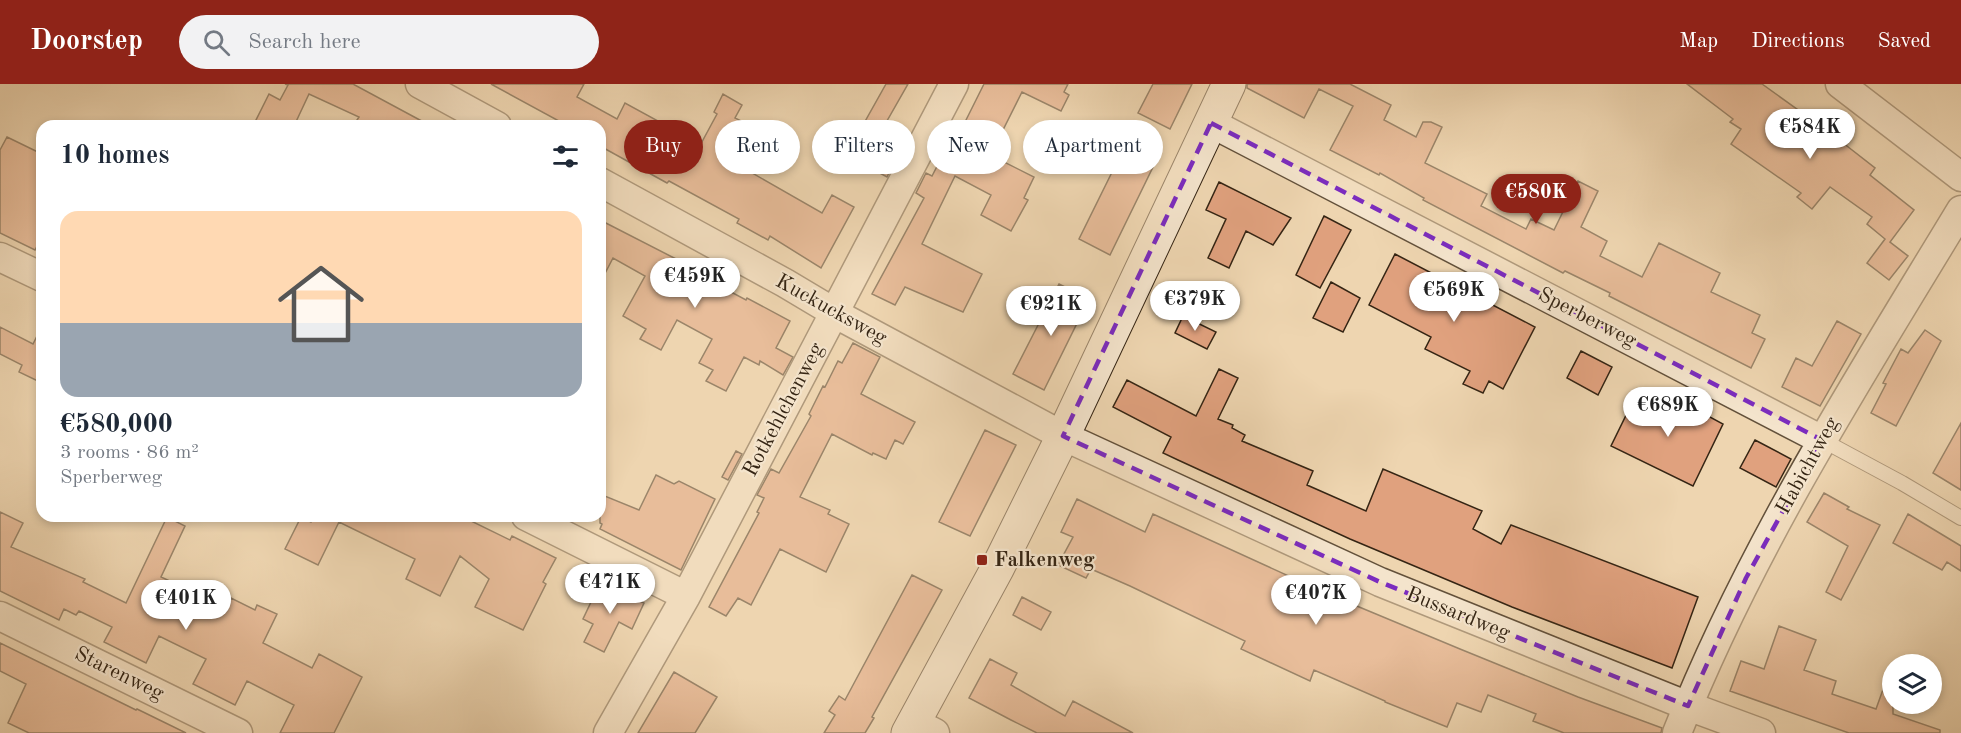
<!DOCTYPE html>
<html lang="en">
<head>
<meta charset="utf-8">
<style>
	body { margin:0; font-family:"Old Standard TT",serif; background:#f2f2f3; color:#1f2937; height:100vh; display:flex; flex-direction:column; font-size:22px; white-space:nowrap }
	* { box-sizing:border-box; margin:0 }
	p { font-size:20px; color:#747a83 }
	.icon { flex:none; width:33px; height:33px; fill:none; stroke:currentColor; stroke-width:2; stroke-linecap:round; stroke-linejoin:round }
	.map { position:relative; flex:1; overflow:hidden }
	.drawer { position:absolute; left:36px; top:36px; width:570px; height:402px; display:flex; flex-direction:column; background:#fff; border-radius:18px; box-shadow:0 3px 9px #0003 }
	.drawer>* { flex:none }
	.hud { position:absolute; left:624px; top:36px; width:570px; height:54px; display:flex; gap:12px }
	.tools { position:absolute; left:1882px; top:570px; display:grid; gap:12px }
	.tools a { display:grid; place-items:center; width:60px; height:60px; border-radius:50%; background:#fff; box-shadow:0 3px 9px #0003; font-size:30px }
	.price { position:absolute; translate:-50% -51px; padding:0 14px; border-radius:21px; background:#fff; color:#222; font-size:20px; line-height:39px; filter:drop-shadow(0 2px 3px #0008) }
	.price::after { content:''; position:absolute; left:50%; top:36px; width:18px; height:14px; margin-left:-9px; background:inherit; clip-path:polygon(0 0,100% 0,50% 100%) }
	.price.on { background:#8f2418; color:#fff }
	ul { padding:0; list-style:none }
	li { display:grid; align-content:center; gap:12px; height:318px; padding:0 24px }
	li+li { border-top:2px solid #e0e1e3 }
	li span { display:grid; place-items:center; height:186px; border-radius:18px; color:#555 }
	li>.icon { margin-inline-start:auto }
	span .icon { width:108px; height:108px; fill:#fffc; stroke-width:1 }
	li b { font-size:26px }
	h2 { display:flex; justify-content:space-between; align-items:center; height:72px; padding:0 24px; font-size:26px }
	.tag { padding:0 21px; border-radius:27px; background:#fff; box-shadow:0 3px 9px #0003; font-size:21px; line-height:54px }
	.tag.on { background:#8f2418; color:#fff }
	header { display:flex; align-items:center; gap:36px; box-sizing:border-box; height:84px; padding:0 30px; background:#8f2418; color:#fff }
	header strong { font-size:28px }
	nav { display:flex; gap:33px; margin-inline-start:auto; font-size:21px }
	.search { width:420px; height:54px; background:#f2f2f3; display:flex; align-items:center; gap:15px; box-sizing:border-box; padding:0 21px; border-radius:33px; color:#747a83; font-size:22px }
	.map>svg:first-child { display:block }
</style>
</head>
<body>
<header>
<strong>Doorstep</strong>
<div class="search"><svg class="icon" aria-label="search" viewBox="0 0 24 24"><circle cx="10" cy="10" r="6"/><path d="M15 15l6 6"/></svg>Search here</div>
<nav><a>Map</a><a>Directions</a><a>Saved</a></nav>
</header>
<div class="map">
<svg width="1961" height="649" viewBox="0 0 1961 649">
	<rect width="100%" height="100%" fill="#eed5b0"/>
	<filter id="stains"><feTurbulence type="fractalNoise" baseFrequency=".00333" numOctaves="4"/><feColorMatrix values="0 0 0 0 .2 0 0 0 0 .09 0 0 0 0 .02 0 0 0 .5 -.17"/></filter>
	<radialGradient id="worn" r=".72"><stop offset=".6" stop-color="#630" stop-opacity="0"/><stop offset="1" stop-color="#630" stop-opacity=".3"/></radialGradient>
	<path fill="#e0a17e" stroke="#352514" stroke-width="1.5" d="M 285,0 L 353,0 L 431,42 L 353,42 L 359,33 L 309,10 L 294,42 L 253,42 L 269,10 L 280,16 L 288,1 Z
		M 491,0 L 584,0 L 577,13 L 617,35 L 625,19 L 669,43 L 666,49 L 697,67 L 717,30 L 714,28 L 723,10 L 742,21 L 735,34 L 751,42 L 737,66 L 741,68 L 736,78 L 741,81 L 740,82 L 822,129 L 832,111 L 854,123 L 821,184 L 770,152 L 768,156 L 737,139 L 739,135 L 669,97 L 667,99 L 600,62 L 600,42 L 568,42 Z
		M 886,0 L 908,0 L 883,44 L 890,48 L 882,64 L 897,72 L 887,93 L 852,74 L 864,53 L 858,50 Z
		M 984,0 L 1068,0 L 1064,8 L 1069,11 L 1061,27 L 1022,8 L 996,60 L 1000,62 L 994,73 L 1034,93 L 1024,114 L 1028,116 L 1011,147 L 981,131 L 991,111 L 955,92 L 922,160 L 982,190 L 963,228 L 905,203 L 895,221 L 872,210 L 924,114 L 916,109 L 926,89 L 932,92 L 959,40 L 963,42 Z
		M 1153,0 L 1192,0 L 1170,45 L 1138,29 Z
		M 1247,0 L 1350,0 L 1391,21 L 1384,36 L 1416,53 L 1423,38 L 1431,38 L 1442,43 L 1425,79 L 1487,110 L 1481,122 L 1526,145 L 1531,135 L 1554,146 L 1578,97 L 1598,107 L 1581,143 L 1607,157 L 1600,172 L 1642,193 L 1659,159 L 1720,189 L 1711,208 L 1760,231 L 1752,249 L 1765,255 L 1751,284 L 1609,212 L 1610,209 L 1565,187 L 1563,189 L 1423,116 L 1424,114 L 1380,89 L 1379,91 L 1330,66 L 1353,22 L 1319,5 L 1304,34 L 1247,4 Z
		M 1687,0 L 1762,0 L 1829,48 L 1875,84 L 1870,91 L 1914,126 L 1890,158 L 1908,172 L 1889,196 L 1867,179 L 1885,155 L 1867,140 L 1872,133 L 1830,103 L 1812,125 L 1797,113 L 1801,109 L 1731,60 L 1741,45 L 1730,38 L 1733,35 Z
		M 7,53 L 42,70 L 42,153 L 35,166 L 0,149 L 0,66 Z
		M 1122,68 L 1153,83 L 1110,171 L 1079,155 Z
		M 1219,98 L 1291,134 L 1273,161 L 1246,147 L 1229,184 L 1208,174 L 1226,135 L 1206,126 Z
		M 1324,132 L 1351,146 L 1320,204 L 1296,191 Z
		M 600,136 L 680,177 L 699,187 L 699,191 L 746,216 L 747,214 L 790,237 L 776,264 L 793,273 L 783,291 L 760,277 L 759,281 L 744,273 L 726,307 L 706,297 L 713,286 L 699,279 L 712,255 L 677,236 L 661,266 L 640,255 L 646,245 L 623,232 L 645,192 L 613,174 L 600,199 Z
		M 1395,170 L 1535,243 L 1503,305 L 1489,297 L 1483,309 L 1463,300 L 1470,287 L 1425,265 L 1431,253 L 1369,221 Z
		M 1331,198 L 1360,214 L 1343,248 L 1313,234 Z
		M 1059,200 L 1089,215 L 1044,306 L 1013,290 Z
		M 1183,232 L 1216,248 L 1207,265 L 1175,249 Z
		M 1837,237 L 1861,250 L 1820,322 L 1782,303 L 1796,274 L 1812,282 Z
		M 42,242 L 42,299 L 19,288 L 22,281 L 0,270 L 0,243 L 33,260 Z
		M 1925,246 L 1941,257 L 1896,342 L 1871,329 L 1886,300 L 1883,299 L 1901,265 L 1908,269 Z
		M 853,259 L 880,273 L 861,310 L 915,338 L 903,360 L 895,356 L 886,375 L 873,369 L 872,371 L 832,350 L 800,413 L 830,426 L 828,430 L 849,440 L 826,488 L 780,465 L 751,521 L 738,514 L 726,532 L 709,523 L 759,429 L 757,428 L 764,414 L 757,411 L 771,385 L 779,389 L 811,332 L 809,330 L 823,302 L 825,303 L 838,277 L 842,279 Z
		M 1581,267 L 1612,283 L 1598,311 L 1567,294 Z
		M 1219,285 L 1238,294 L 1218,335 L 1233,341 L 1232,344 L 1245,351 L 1242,357 L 1313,387 L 1307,401 L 1366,427 L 1383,385 L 1482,427 L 1473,445 L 1501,460 L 1511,441 L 1698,513 L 1672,584 L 1512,523 L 1350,455 L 1178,376 L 1163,369 L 1171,353 L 1113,323 L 1127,296 L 1196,332 Z
		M 1635,313 L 1665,328 L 1673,313 L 1723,340 L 1693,402 L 1611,362 Z
		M 1961,339 L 1961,406 L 1933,389 Z
		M 985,346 L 1016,361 L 970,452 L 939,438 Z
		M 1755,356 L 1791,375 L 1776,403 L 1740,384 Z
		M 736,367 L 742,370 L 728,396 L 722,393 Z
		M 656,391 L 674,400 L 679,397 L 715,415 L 681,486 L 600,445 L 602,440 L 600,439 L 600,410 L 639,426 Z
		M 1824,409 L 1849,423 L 1847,425 L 1880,441 L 1841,516 L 1826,508 L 1848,462 L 1807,438 Z
		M 1077,415 L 1145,448 L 1153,430 L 1328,510 L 1460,565 L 1578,613 L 1662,644 L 1661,649 L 1564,649 L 1533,637 L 1536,630 L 1488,611 L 1481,628 L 1457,619 L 1447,643 L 1385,618 L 1385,617 L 1314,586 L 1310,597 L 1241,565 L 1245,557 L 1130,502 L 1091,485 L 1086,494 L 1058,481 L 1073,453 L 1061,448 Z
		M 0,428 L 23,439 L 11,463 L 85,495 L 83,498 L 126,519 L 167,433 L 185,442 L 161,493 L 227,524 L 231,514 L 255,526 L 257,521 L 277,530 L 263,559 L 312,584 L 319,570 L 362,593 L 334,649 L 280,649 L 294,621 L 247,597 L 235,621 L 193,600 L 206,575 L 159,552 L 146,579 L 104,558 L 112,543 L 79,527 L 76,531 L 64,525 L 59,536 L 0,507 Z
		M 1908,430 L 1961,462 L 1961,487 L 1947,478 L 1942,486 L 1893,459 Z
		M 315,432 L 461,432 L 510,456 L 512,452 L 556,474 L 543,498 L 546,500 L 523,546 L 475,523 L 489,495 L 460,472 L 440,512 L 406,495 L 415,475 L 339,438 L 318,481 L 285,465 L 301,433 L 311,438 Z
		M 912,491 L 942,506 L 872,633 L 874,634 L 865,649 L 824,649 L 835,631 L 829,627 L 839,612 L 845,616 Z
		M 601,497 L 644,519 L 632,545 L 619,538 L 604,568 L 584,558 L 593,540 L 583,535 Z
		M 1022,513 L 1051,528 L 1041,546 L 1013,531 Z
		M 1779,542 L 1816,556 L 1804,586 L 1836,597 L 1832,610 L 1876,625 L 1890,586 L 1893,587 L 1893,630 L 1940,646 L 1940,649 L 1849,649 L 1730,607 L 1741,577 L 1764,585 Z
		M 0,559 L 136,626 L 137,625 L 186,649 L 29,649 L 8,639 L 26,600 L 0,587 Z
		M 990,575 L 1017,589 L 1011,601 L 1065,632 L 1073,617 L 1133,649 L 1037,649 L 1011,636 L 969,614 Z
		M 674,588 L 717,613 L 695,649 L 638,649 Z"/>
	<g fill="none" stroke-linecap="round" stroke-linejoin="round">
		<defs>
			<path id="lane" d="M 1822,356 L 1902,399 L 1961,434"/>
			<path id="street" d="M 420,0 L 497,42
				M 1840,0 L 1961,93
				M 1211,39 L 1822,356
				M 600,98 L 785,199 L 847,236 L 1063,352 L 1380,498 L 1688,622 L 1761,649
				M 0,173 L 42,193
				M 526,432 L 686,512
				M 0,532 L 238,649
				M 914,638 L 935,649
				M 608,649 L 686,512 L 954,0
				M 1677,649 C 1750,464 1858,296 1961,126"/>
			<path id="secondary" d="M 908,649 L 997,485 L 1063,352 L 1229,0"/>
		</defs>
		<use href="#lane" stroke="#63513b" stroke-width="16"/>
		<use href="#street" stroke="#63513b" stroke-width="31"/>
		<use href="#secondary" stroke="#352514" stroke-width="35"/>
		<use href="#lane" stroke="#f4e4cc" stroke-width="14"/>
		<use href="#street" stroke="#f4e4cc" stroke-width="28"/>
		<use href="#secondary" stroke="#f4e4cc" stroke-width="33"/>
	</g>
	<path d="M0 0H1961V649H0ZM 1211,39 L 1822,356 L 1746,494 L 1688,622 L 1380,498 L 1063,352 Z" fill="#eed5b0" fill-opacity=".55" fill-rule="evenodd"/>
	<path fill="none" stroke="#7b2cbf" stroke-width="4.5" stroke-dasharray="12 8" stroke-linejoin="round" d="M 1211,39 L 1822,356 L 1746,494 L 1688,622 L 1380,498 L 1063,352 Z"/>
	<rect fill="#8f2418" stroke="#f4e4cc" stroke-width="2" x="976" y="470" width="12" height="12" rx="3"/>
	<g text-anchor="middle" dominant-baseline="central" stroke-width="4.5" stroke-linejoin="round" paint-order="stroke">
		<g font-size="21" fill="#352514" stroke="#f4e4cc">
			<text transform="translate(831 226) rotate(29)">Kuckucksweg</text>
			<text transform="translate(1587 234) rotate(27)">Sperberweg</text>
			<text transform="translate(784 326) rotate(-62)">Rotkehlchenweg</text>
			<text transform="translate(1808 382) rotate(-61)">Habichtweg</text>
			<text transform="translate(1458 530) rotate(22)">Bussardweg</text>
			<text transform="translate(119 590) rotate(26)">Starenweg</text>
		</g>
		<g font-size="21" font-weight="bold" fill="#352514" stroke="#f4e4cc" text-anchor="start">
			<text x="994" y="476">Falkenweg</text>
		</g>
	</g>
	<rect width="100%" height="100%" filter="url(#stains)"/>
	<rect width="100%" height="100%" fill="url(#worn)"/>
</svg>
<div class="tools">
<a><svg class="icon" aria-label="layers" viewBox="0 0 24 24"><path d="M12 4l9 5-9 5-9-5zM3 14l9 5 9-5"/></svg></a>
</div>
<b class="price" style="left:1810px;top:76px">€584K</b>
<b class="price on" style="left:1536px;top:141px">€580K</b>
<b class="price" style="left:695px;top:225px">€459K</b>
<b class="price" style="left:1454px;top:239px">€569K</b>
<b class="price" style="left:1195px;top:248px">€379K</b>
<b class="price" style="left:1051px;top:253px">€921K</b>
<b class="price" style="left:1668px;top:354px">€689K</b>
<b class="price" style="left:610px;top:531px">€471K</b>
<b class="price" style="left:1316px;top:542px">€407K</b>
<b class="price" style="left:186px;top:547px">€401K</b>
<div class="hud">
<a class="tag on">Buy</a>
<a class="tag">Rent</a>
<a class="tag">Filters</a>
<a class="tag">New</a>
<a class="tag">Apartment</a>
</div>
<section class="drawer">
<h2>10 homes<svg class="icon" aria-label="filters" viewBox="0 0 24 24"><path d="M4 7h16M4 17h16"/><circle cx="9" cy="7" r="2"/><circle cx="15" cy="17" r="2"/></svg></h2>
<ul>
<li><span style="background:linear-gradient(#ffd9b3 60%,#9aa5b1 0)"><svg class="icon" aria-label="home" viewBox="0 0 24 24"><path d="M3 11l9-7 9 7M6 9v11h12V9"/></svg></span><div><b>€580,000</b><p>3 rooms · 86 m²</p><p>Sperberweg</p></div></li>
</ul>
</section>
</div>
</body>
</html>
